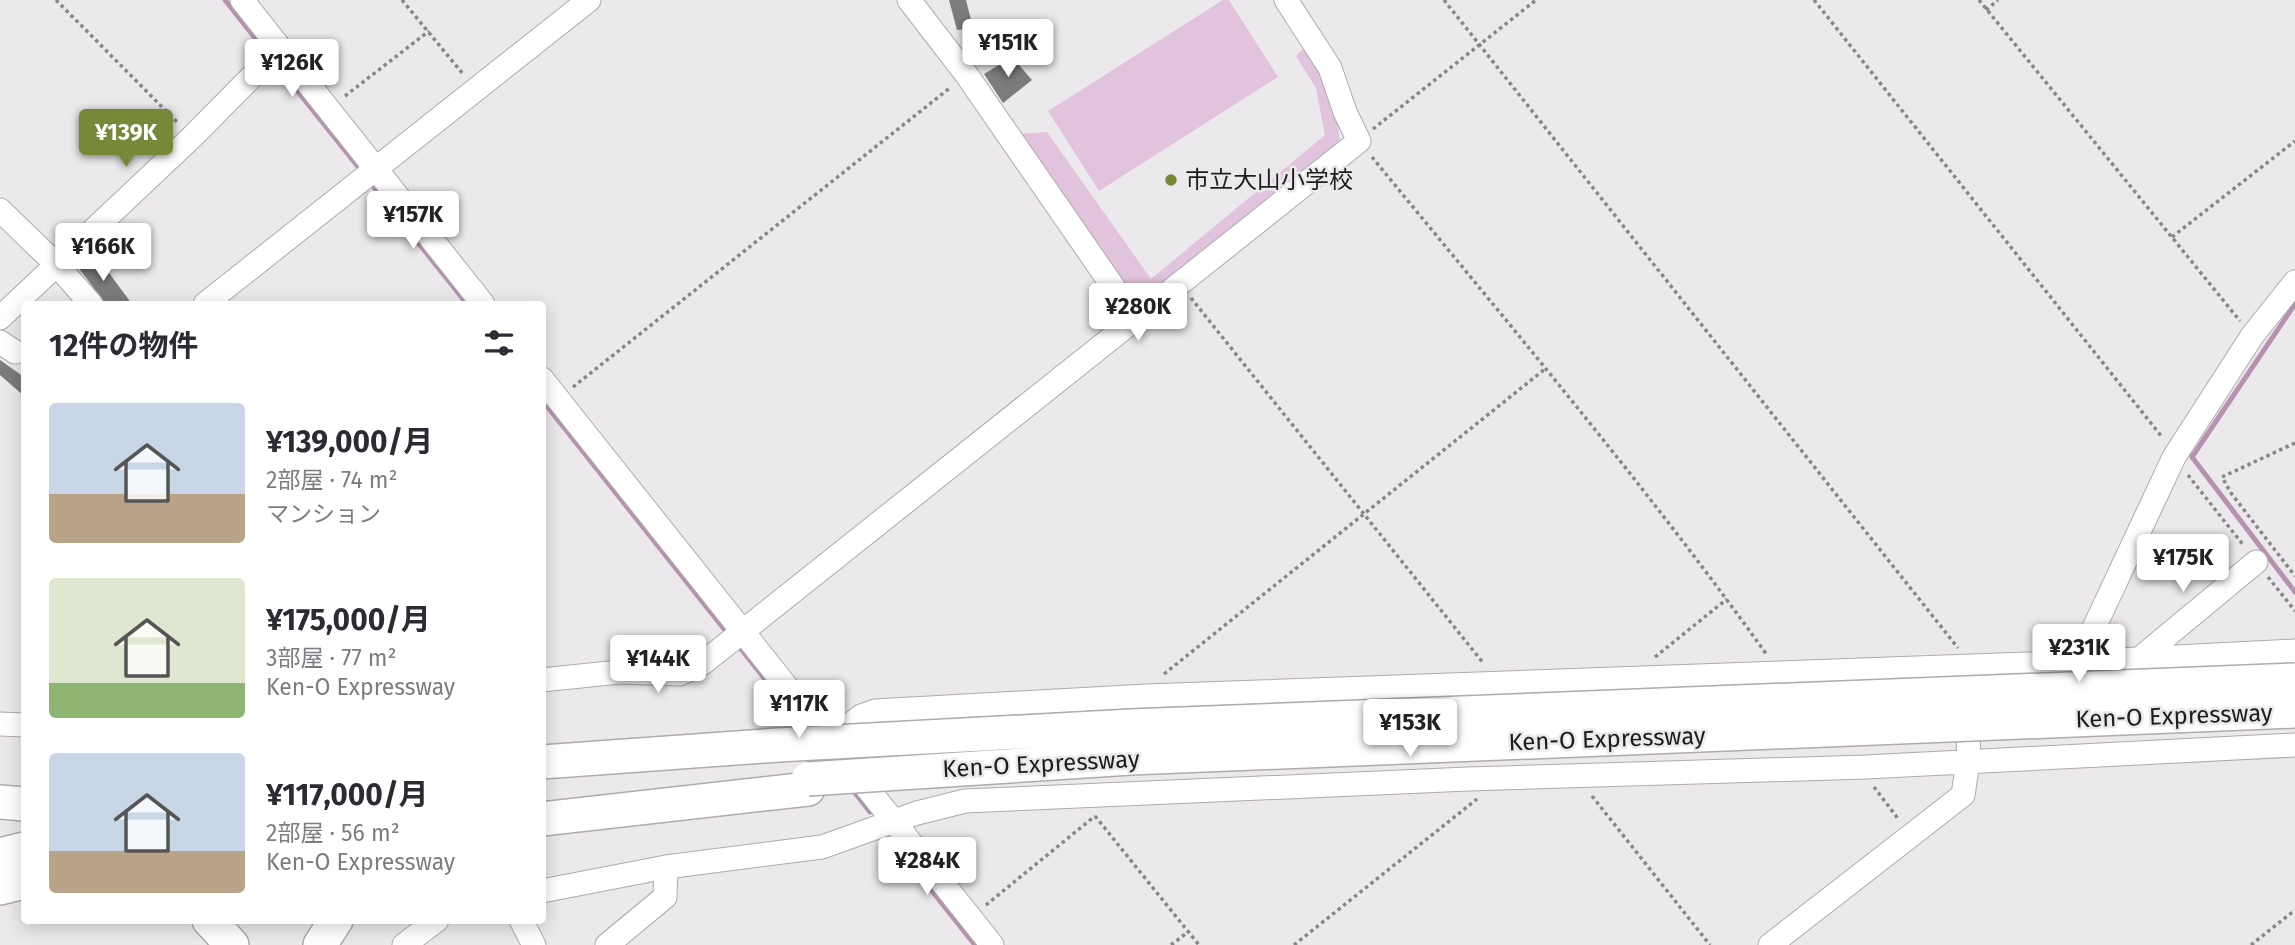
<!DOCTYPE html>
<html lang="ja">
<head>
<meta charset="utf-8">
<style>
	body { margin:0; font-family:"Fira Sans","Noto Sans JP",sans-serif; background:#f7f7f7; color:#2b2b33; height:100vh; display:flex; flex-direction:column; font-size:26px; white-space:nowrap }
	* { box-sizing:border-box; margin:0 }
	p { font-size:23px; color:#7c7c81 }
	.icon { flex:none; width:38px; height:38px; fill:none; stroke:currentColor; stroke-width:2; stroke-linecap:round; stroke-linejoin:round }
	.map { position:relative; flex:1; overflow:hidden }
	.sheet { position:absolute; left:21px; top:301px; width:525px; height:623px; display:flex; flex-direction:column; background:#fff; border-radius:7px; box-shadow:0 4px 18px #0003 }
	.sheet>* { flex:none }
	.price { position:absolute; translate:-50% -60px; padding:0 16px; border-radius:7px; background:#fff; color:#222; font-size:23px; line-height:46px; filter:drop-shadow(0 2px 4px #0008) }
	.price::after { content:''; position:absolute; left:50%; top:42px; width:21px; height:16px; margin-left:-10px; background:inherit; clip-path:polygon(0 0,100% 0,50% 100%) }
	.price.on { background:#768939; color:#fff }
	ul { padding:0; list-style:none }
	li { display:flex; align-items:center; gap:21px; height:175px; padding:0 28px }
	li span { display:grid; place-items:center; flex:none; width:196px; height:140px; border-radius:7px; color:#555 }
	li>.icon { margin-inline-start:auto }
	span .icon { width:84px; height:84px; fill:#fffc; stroke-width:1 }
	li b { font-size:30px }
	h2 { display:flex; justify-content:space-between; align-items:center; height:84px; padding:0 28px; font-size:30px }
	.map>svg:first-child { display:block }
</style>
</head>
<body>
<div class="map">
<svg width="2295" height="945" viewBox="0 0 2295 945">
	<rect width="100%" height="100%" fill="#ece9ec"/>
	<path fill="#e2c3de" d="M 1223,0 L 1229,0 L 1278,77 L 1099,191 L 1048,111 Z
		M 1308,44 L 1333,85 L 1340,143 L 1144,298 L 1135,297 L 1016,134 L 1047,132 L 1151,279 L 1325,135 L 1316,88 L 1296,56 Z"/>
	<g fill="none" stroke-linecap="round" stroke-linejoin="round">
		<path stroke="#b592b0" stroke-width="5" d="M 225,0 L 267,53
			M 275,63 L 363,173
			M 369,181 L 467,304
			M 2295,304 L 2192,457 L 2295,592
			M 542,400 L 728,634
			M 737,644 L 807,732
			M 852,789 L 870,812
			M 897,847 L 975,945"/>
	</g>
	<path fill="#7e7b7d" d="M 949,0 L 966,0 L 973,28 L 957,30 Z
		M 1012,57 L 1032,80 L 1003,103 L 984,74 Z
		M 91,256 L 106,275 L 109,273 L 132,304 L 106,304 L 77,266 Z
		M 0,360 L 24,377 L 24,396 L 0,375 Z"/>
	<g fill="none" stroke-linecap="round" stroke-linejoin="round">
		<defs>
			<path id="minor" d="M 242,0 L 483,304
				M 909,0 L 966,74 L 1134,317
				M 0,210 L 56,264 L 91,304
				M 205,304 L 589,0
				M 0,318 L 192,137 L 280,48
				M 0,342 L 15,352
				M 542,379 L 992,945
				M 2139,659 L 2256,562
				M 2078,662 L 2295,651
				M 542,680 L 619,672 L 680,674 L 703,663 L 1359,141 L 1345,112 L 1330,68 L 1286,0
				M 0,724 L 24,725
				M 828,742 L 861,716 L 875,711 L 1146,696 L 1971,666
				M 542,891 L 666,867 L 822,847 L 917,813 L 965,801 L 1468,779 L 1866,767 L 2295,745
				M 521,920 L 534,945
				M 404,945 L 437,920
				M 607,945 L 665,897 L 666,867
				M 1770,945 L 1963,795 L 1968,762 L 1971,666 L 2078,662 L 2174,457 L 2252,336 L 2295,282"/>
			<path id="highway" d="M 542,762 L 778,745
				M 0,802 L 24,804
				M 542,819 L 808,789
				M 0,855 L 24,849
				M 0,888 L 24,882
				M 209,920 L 232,945
				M 320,945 L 336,920"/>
		</defs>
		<use href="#minor" stroke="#aeaaad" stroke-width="25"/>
		<use href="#highway" stroke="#aeaaad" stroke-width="36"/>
		<path stroke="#888688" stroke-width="3.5" stroke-dasharray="3.5 3.5" stroke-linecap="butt" d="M 56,0 L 178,123
			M 402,0 L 463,74
			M 1444,0 L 1958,648
			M 1814,0 L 2162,437
			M 1979,0 L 2240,321
			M 1986,10 L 1998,0
			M 345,96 L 429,31
			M 1373,129 L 1536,0
			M 1372,157 C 1506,321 1644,483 1767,655
			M 2172,237 L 2295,141
			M 1191,298 L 1484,664
			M 573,387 L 951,87
			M 2295,443 L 2222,477 L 2231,493 L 2295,576
			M 2188,475 L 2244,546
			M 2268,577 L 2295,611
			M 1655,657 L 1727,599
			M 1164,674 L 1545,369
			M 1874,787 L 1899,820
			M 1592,796 L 1710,945
			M 1095,816 L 1199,945
			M 986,905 L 1095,816
			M 1171,945 L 1188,932
			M 1294,945 L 1477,799
			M 2251,945 L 2295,910"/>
		<use href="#minor" stroke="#fff" stroke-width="23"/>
		<use href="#highway" stroke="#fff" stroke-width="33"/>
		<defs>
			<path id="highway-bridge" d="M 778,745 L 1131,726 L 2295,680
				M 808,779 L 1131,758 L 2295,711"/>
		</defs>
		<use href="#highway-bridge" stroke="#aeaaad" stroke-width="36" stroke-linecap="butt"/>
		<use href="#highway-bridge" stroke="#fff" stroke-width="33"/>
	</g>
	<circle fill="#768939" stroke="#ece9ec" stroke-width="2.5" cx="1171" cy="180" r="7"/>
	<g text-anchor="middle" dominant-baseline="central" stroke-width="5" stroke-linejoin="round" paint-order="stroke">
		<g font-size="24" fill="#1e1d1e" stroke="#ece9ec" text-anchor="start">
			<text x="1185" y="180">市立大山小学校</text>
		</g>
		<g font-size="24" fill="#1e1d1e" stroke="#ece9ec">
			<text transform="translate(2174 716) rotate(-2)">Ken-O Expressway</text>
			<text transform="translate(1607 739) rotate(-2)">Ken-O Expressway</text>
			<text transform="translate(1041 764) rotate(-3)">Ken-O Expressway</text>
		</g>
	</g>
</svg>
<b class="price" style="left:1008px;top:79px">¥151K</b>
<b class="price" style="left:292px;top:99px">¥126K</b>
<b class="price on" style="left:126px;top:169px">¥139K</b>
<b class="price" style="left:413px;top:251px">¥157K</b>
<b class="price" style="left:103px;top:283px">¥166K</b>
<b class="price" style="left:1138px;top:343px">¥280K</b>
<b class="price" style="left:2183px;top:594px">¥175K</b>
<b class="price" style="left:2079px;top:684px">¥231K</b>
<b class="price" style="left:658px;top:695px">¥144K</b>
<b class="price" style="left:799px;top:740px">¥117K</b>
<b class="price" style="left:1410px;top:759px">¥153K</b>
<b class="price" style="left:927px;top:897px">¥284K</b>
<section class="sheet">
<h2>12件の物件<svg class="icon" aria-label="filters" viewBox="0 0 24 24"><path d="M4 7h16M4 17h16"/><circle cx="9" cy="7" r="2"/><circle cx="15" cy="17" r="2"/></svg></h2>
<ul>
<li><span style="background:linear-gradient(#c9d6e8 65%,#b9a48a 0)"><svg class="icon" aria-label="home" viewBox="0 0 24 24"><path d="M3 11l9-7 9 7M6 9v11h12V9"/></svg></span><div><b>¥139,000/月</b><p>2部屋 · 74 m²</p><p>マンション</p></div></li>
<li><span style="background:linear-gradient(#dfe7d0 75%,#8fb573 0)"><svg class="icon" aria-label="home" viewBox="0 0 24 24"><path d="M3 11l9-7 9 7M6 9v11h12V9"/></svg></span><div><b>¥175,000/月</b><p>3部屋 · 77 m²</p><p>Ken-O Expressway</p></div></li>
<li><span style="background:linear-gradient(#c9d6e8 70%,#b9a48a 0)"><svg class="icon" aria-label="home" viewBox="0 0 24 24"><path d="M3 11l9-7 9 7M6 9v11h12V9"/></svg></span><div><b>¥117,000/月</b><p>2部屋 · 56 m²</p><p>Ken-O Expressway</p></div></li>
</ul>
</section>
</div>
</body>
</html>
